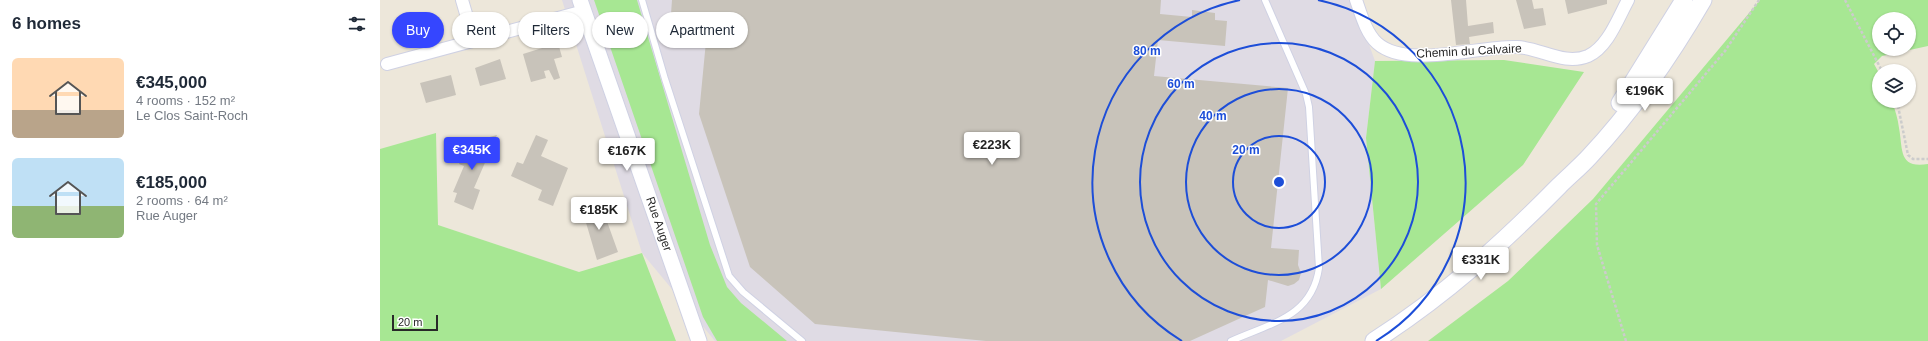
<!DOCTYPE html>
<html lang="en">
<head>
<meta charset="utf-8">
<style>
	body { margin:0; font-family:Helvetica,sans-serif; background:#f2f2f3; color:#1f2937; height:100vh; display:flex; flex-direction:column; font-size:15px; white-space:nowrap }
	* { box-sizing:border-box; margin:0 }
	p { font-size:13px; color:#747a83 }
	.icon { flex:none; width:22px; height:22px; fill:none; stroke:currentColor; stroke-width:2; stroke-linecap:round; stroke-linejoin:round }
	.map { position:relative; flex:1; overflow:hidden }
	.panel { display:flex; flex-direction:column; background:#fff; width:380px }
	.panel>* { flex:none }
	.guide { position:absolute; left:12px; top:12px; width:380px; height:36px; display:flex; gap:8px }
	.controls { position:absolute; left:1492px; top:12px; display:grid; gap:8px }
	.controls a { display:grid; place-items:center; width:44px; height:44px; border-radius:50%; background:#fff; box-shadow:0 1px 3px #0004; font-size:20px }
	.scale { position:absolute; left:12px; bottom:10px; width:46px; box-sizing:border-box; padding-left:4px; border:2px solid #292929; border-top:0; font-size:11px; line-height:14px; white-space:nowrap; color:#292929; -webkit-text-stroke:3px #fff; paint-order:stroke }
	.price { position:absolute; translate:-50% -34px; padding:0 9px; border-radius:4px; background:#fff; color:#222; font-size:13px; line-height:26px; filter:drop-shadow(0 1px 2px #0008) }
	.price::after { content:''; position:absolute; left:50%; top:24px; width:12px; height:9px; margin-left:-6px; background:inherit; clip-path:polygon(0 0,100% 0,50% 100%) }
	.price.selected { background:#3546ff; color:#fff }
	ul { padding:0; list-style:none }
	li { display:flex; align-items:center; gap:12px; height:100px; padding:0 12px }
	li span { display:grid; place-items:center; flex:none; width:112px; height:80px; border-radius:6px; color:#555 }
	li>.icon { margin-inline-start:auto }
	span .icon { width:48px; height:48px; fill:#fffc; stroke-width:1 }
	li b { font-size:17px }
	h2 { display:flex; justify-content:space-between; align-items:center; height:48px; padding:0 12px; font-size:17px }
	.chip { padding:0 14px; border-radius:18px; background:#fff; box-shadow:0 1px 3px #0004; font-size:14px; line-height:36px }
	.chip.selected { background:#3546ff; color:#fff }
	main { display:flex; flex:1; min-height:0 }
	.map>svg:first-child { display:block }
</style>
</head>
<body>
<main>
<section class="panel">
<h2>6 homes<svg class="icon" aria-label="filters" viewBox="0 0 24 24"><path d="M4 7h16M4 17h16"/><circle cx="9" cy="7" r="2"/><circle cx="15" cy="17" r="2"/></svg></h2>
<ul>
<li><span style="background:linear-gradient(#ffd9b3 65%,#b9a48a 0)"><svg class="icon" aria-label="home" viewBox="0 0 24 24"><path d="M3 11l9-7 9 7M6 9v11h12V9"/></svg></span><div><b>€345,000</b><p>4 rooms · 152 m²</p><p>Le Clos Saint-Roch</p></div></li>
<li><span style="background:linear-gradient(#bfe0f5 60%,#8fb573 0)"><svg class="icon" aria-label="home" viewBox="0 0 24 24"><path d="M3 11l9-7 9 7M6 9v11h12V9"/></svg></span><div><b>€185,000</b><p>2 rooms · 64 m²</p><p>Rue Auger</p></div></li>
</ul>
</section>
<div class="map">
<svg width="1548" height="341" viewBox="0 0 1548 341">
	<rect width="100%" height="100%" fill="#ede7da"/>
	<path fill="#dfdbe4" d="M 182,0 L 973,0 L 995,61 L 986,138 L 1001,289 L 901,341 L 335,341 L 262,253 Z"/>
	<path fill="#a7e793" fill-rule="evenodd" d="M 214,0 L 257,0 L 330,245 L 347,287 L 361,303 L 407,341 L 337,341 L 323,317 Z
		M 1380,0 L 1548,0 L 1548,46 L 1502,56 L 1494,64 L 1499,73 L 1499,101 L 1512,101 C 1515,110 1518,119 1519,128 C 1523,149 1518,169 1548,164 L 1548,341 L 1048,341 L 1128,281 L 1213,199 ZM 1499,19 L 1529,19 L 1529,49 L 1499,49 Z
		M 1124,60 L 1204,72 L 1143,165 L 1001,289 L 986,138 L 995,61 Z
		M 56,133 L 58,225 L 199,272 L 262,253 L 296,341 L 0,341 L 0,149 Z"/>
	<path fill="#c8c3ba" d="M 292,0 L 781,0 L 780,14 L 812,17 L 812,10 L 835,13 L 835,20 L 847,21 L 845,46 L 778,40 L 774,76 L 908,88 L 891,248 L 919,250 L 918,265 L 921,273 L 919,280 L 914,284 L 908,286 L 888,280 L 885,307 L 810,341 L 606,341 L 435,324 L 370,267 L 319,114 L 327,31 L 290,28 Z
		M 1071,0 L 1086,0 L 1088,26 L 1113,22 L 1114,33 L 1089,37 L 1090,44 L 1076,45 Z
		M 1136,0 L 1152,0 L 1154,9 L 1163,8 L 1166,25 L 1144,29 Z
		M 1185,0 L 1227,0 L 1227,4 L 1188,14 Z
		M 178,43 L 182,57 L 174,59 L 180,78 L 174,80 L 169,70 L 164,71 L 166,78 L 151,82 L 143,54 Z
		M 120,59 L 126,79 L 100,86 L 95,68 Z
		M 71,75 L 76,95 L 46,103 L 40,83 Z
		M 117,135 L 94,188 L 100,190 L 93,210 L 74,202 L 77,193 L 73,192 L 84,166 L 79,164 L 83,153 L 80,152 L 84,144 Z
		M 156,135 L 168,140 L 161,156 L 188,168 L 173,206 L 158,200 L 162,190 L 131,176 L 137,162 L 143,164 Z
		M 220,202 L 238,252 L 217,260 L 202,209 Z"/>
	<g fill="none" stroke-linecap="round" stroke-linejoin="round">
		<defs>
			<path id="service" d="M 262,0 L 285,79 L 349,276 L 363,292 L 422,341
				M 851,341 C 891,323 932,317 939,268 L 929,107 L 926,94 L 885,0"/>
			<path id="minor" d="M 82,0 L 94,41
				M 976,0 C 981,14 986,33 997,43 C 1027,70 1101,45 1137,47 C 1161,48 1184,66 1208,56 C 1228,47 1238,18 1248,0
				M 7,64 L 204,11"/>
			<path id="tertiary" d="M 200,0 L 319,341"/>
			<path id="secondary" d="M 1240,103 L 1304,0
				M 994,341 C 1064,296 1121,245 1179,186 C 1189,176 1200,167 1210,156 C 1253,110 1291,55 1323,0"/>
		</defs>
		<use href="#service" stroke="#cfd1e3" stroke-width="8"/>
		<use href="#minor" stroke="#cfd1e3" stroke-width="14"/>
		<use href="#tertiary" stroke="#cfd1e3" stroke-width="17"/>
		<use href="#secondary" stroke="#cfd1e3" stroke-width="19"/>
		<path stroke="#ccc" stroke-width="2.5" stroke-dasharray="3 2" stroke-linecap="butt" d="M 1465,0 L 1502,71
			M 1517,101 L 1528,155 L 1533,159 L 1548,159
			M 1246,341 L 1217,245 L 1216,204 L 1345,51 L 1379,0"/>
		<use href="#service" stroke="#fff" stroke-width="6"/>
		<use href="#minor" stroke="#fff" stroke-width="12"/>
		<use href="#tertiary" stroke="#fff" stroke-width="15"/>
		<use href="#secondary" stroke="#fff" stroke-width="17"/>
	</g>
	<g fill="none" stroke="#1d4ed8" stroke-width="2">
		<circle cx="899" cy="182" r="46"/>
		<circle cx="899" cy="182" r="93"/>
		<circle cx="899" cy="182" r="139"/>
		<path d="M802 341A186 186 0 0 1 860 0M938 0A186 186 0 0 1 996 341"/>
	</g>
	<g text-anchor="middle" dominant-baseline="central" stroke-width="3" stroke-linejoin="round" paint-order="stroke">
		<g font-size="12" fill="#292929" stroke="#fff">
			<text transform="translate(1089 51) rotate(-3)">Chemin du Calvaire</text>
			<text transform="translate(279 224) rotate(71)">Rue Auger</text>
		</g>
	</g>
	<circle cx="899" cy="182" r="6" fill="#1d4ed8" stroke="#fff" stroke-width="2"/>
	<g font-size="12" text-anchor="middle" font-weight="bold" fill="#1d4ed8" stroke="#fff" stroke-width="3" stroke-linejoin="round" paint-order="stroke">
		<text x="767" y="55">80 m</text>
		<text x="801" y="88">60 m</text>
		<text x="833" y="120">40 m</text>
		<text x="866" y="154">20 m</text>
	</g>
</svg>
<div class="controls">
<a><svg class="icon" aria-label="locate" viewBox="0 0 24 24"><circle cx="12" cy="12" r="6"/><path d="M12 2v4M12 18v4M2 12h4M18 12h4"/></svg></a>
<a><svg class="icon" aria-label="layers" viewBox="0 0 24 24"><path d="M12 4l9 5-9 5-9-5zM3 14l9 5 9-5"/></svg></a>
</div>
<div class="scale">20 m</div>
<b class="price" style="left:1265px;top:112px">€196K</b>
<b class="price" style="left:612px;top:166px">€223K</b>
<b class="price selected" style="left:92px;top:171px">€345K</b>
<b class="price" style="left:247px;top:172px">€167K</b>
<b class="price" style="left:219px;top:231px">€185K</b>
<b class="price" style="left:1101px;top:281px">€331K</b>
<div class="guide">
<a class="chip selected">Buy</a>
<a class="chip">Rent</a>
<a class="chip">Filters</a>
<a class="chip">New</a>
<a class="chip">Apartment</a>
</div>
</div>
</main>
</body>
</html>
